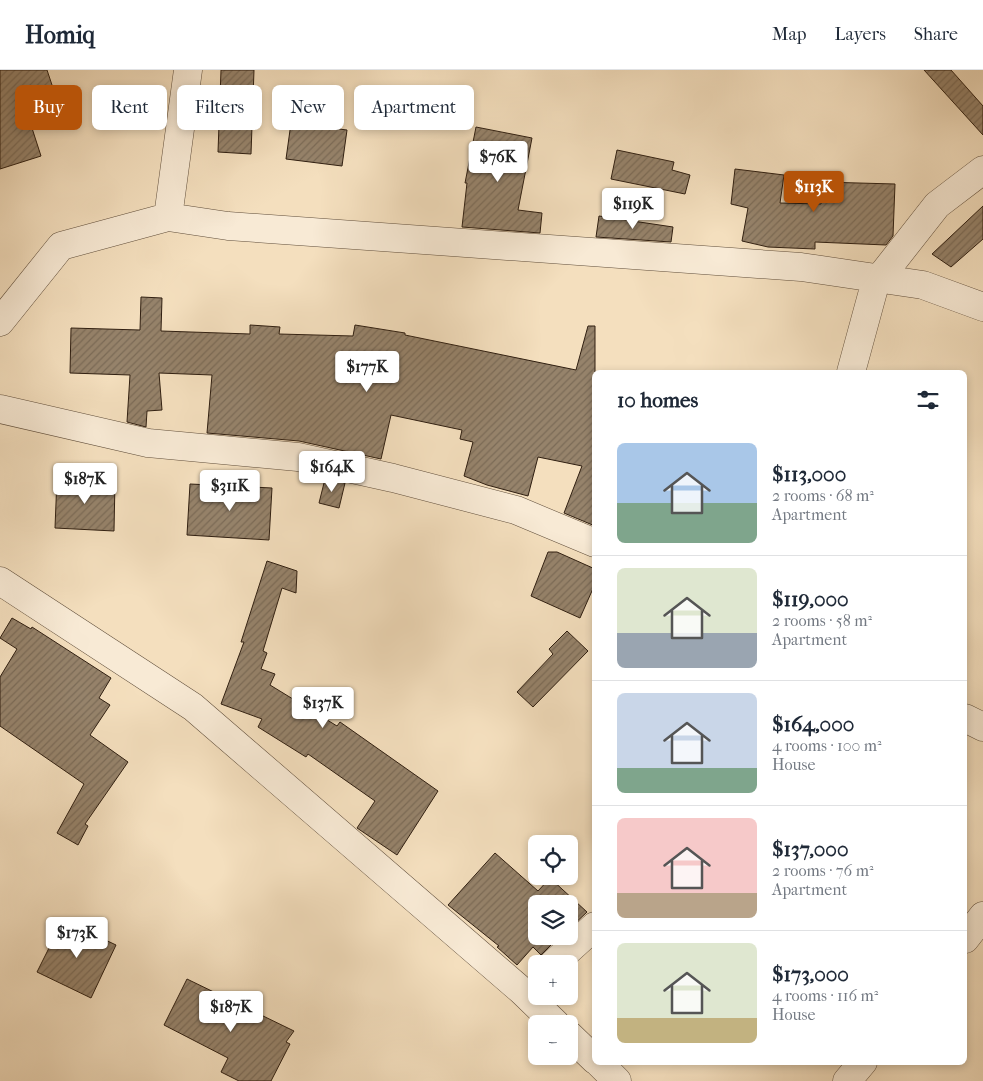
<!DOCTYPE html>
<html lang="en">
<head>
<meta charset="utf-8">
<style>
	body { margin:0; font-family:"IM FELL French Canon",serif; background:#f6f6f7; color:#1f2937; height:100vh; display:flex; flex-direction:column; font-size:19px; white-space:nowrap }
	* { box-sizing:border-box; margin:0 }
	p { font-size:16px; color:#747a83 }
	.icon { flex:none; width:28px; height:28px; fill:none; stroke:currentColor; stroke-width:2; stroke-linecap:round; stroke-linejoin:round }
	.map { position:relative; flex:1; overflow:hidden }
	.details { position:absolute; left:592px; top:300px; width:375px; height:695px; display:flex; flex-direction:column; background:#fff; border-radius:8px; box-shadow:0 2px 8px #0003 }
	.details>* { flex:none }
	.banner { position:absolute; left:15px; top:15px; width:475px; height:45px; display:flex; gap:10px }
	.tools { position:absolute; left:528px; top:765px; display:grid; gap:10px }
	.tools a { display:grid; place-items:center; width:50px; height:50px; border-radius:8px; background:#fff; box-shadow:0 2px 8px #0003; font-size:25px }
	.price { position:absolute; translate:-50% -42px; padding:0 11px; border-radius:5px; background:#fff; color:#222; font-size:16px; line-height:32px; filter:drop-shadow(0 1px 2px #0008) }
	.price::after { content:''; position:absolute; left:50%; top:30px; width:15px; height:11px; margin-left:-8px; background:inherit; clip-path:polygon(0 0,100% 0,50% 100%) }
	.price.current { background:#b45309; color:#fff }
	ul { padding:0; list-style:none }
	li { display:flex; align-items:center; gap:15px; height:125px; padding:0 25px }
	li+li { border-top:1px solid #e0e1e3 }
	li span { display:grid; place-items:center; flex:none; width:140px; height:100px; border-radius:8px; color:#555 }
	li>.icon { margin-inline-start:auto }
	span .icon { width:60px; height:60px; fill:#fffc; stroke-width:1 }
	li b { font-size:21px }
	h2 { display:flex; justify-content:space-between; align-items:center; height:60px; padding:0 25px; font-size:21px }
	.tag { padding:0 18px; border-radius:8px; background:#fff; box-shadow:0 2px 8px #0003; font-size:18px; line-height:45px }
	.tag.current { background:#b45309; color:#fff }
	header { display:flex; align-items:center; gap:30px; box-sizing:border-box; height:70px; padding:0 25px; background:#fff; border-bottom:1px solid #e0e1e3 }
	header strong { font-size:24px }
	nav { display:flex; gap:28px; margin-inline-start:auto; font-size:18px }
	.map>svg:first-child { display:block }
</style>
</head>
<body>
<header>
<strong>Homiq</strong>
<nav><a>Map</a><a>Layers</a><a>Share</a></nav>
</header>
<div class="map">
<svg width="983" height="1011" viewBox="0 0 983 1011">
	<defs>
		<pattern id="building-hatch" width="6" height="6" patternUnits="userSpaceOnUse" patternTransform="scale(1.25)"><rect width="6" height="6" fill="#96836b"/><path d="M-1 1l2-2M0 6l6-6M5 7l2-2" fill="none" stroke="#7b6b57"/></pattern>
	</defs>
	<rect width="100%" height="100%" fill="#f4dfbe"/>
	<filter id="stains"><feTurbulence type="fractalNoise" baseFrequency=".004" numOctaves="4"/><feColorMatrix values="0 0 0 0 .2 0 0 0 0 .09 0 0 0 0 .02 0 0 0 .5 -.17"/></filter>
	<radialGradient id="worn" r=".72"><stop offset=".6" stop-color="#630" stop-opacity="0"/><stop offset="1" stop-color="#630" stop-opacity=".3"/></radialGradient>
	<path fill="url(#building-hatch)" stroke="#301f11" d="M 0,0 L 47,0 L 61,42 L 30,52 L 41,86 L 0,99 Z
		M 221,0 L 254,0 L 251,84 L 218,82 Z
		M 924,0 L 951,0 L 983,36 L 983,65 Z
		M 291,53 L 347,60 L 342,96 L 286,89 Z
		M 476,57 L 532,68 L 518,140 L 542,143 L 540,163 L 462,157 L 467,113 L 465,113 Z
		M 617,80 L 674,92 L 672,100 L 690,105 L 685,124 L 611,109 Z
		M 735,99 L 784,105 L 780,133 L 821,134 L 822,112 L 895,114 L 893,166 L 886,175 L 815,172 L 815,179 L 768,177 L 742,171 L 748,138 L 731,134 Z
		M 983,136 L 983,169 L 951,197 L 932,184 Z
		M 599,146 L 673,157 L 671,172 L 596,167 Z
		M 141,227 L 162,228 L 161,261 L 250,264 L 250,255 L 280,257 L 279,264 L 353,266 L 355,255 L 405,263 L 405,265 L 576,300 L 588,256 L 595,256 L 595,456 L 564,443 L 582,396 L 538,387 L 528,426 L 487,415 L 464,406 L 473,372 L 460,369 L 462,360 L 391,345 L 381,389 L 299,371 L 207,363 L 212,305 L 159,303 L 162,340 L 147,341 L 146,357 L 127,352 L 130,305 L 70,303 L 71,258 L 140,260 Z
		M 57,408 L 115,411 L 114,461 L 55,458 Z
		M 325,409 L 345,413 L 339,438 L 319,433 Z
		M 190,414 L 272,418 L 269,470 L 187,465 Z
		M 548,482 L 557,482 L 595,499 L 595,514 L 580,548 L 531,526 Z
		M 267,491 L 297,501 L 296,523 L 282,518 L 263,581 L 267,583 L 261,599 L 275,604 L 270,615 L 337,656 L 340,652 L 438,721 L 397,785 L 357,758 L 375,731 L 308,684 L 306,687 L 258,657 L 262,649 L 221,634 L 244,572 L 241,572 Z
		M 12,548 L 31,559 L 32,557 L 111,608 L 99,628 L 110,635 L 90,665 L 128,692 L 85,754 L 88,756 L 78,775 L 57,763 L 84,714 L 0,656 L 0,607 L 17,579 L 0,568 Z
		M 567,561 L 588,581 L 533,637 L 517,622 L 553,584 L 549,579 Z
		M 495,783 L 538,821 L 550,808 L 587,842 L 569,859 L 569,834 L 536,834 L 536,866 L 560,866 L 541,885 L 533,877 L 517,895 L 497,877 L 499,876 L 448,835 Z
		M 63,850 L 116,875 L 91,928 L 37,902 Z
		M 187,909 L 294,961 L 286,972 L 290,974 L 271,1011 L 239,1011 L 221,1002 L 228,988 L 164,955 Z"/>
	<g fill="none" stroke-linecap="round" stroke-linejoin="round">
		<defs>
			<path id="street" d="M 168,147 L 228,156 L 801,197 L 923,215 L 983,237
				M 0,252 L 61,176 L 168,147 L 188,0
				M 851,302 L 875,214 L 937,135 L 983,100
				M 0,339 L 148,373 L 298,387 L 393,408 L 516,440 L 595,473
				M 0,511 L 193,637 L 522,921 L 556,954
				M 965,648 L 983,657
				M 965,869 L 983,846
				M 553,894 L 595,856
				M 569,965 L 595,990
				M 598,992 L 617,1011
				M 847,1011 L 863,992"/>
		</defs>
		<use href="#street" stroke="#614f3c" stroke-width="29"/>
		<use href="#street" stroke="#f8ead5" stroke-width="28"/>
	</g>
	<rect width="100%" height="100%" filter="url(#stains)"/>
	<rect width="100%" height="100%" fill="url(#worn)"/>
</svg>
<div class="tools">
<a><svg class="icon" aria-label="locate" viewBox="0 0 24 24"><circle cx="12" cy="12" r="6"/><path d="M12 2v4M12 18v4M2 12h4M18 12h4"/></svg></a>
<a><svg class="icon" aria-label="layers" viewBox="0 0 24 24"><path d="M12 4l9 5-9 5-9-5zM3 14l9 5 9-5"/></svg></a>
<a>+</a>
<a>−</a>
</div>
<b class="price" style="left:498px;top:113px">$76K</b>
<b class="price current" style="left:814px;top:143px">$113K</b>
<b class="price" style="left:633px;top:160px">$119K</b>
<b class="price" style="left:367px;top:323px">$177K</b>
<b class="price" style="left:332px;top:423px">$164K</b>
<b class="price" style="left:85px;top:435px">$187K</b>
<b class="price" style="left:230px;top:442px">$311K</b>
<b class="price" style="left:323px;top:659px">$137K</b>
<b class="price" style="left:77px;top:889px">$173K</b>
<b class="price" style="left:231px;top:963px">$187K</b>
<div class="banner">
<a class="tag current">Buy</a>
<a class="tag">Rent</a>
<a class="tag">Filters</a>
<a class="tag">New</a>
<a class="tag">Apartment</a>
</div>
<section class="details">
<h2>10 homes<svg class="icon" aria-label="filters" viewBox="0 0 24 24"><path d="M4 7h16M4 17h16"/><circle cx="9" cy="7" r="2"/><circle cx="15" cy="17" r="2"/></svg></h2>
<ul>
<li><span style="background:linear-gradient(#a9c7e8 60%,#7fa58c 0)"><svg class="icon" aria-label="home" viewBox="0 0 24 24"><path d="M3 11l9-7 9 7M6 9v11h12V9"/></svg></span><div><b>$113,000</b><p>2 rooms · 68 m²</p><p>Apartment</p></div></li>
<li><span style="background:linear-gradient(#dfe7d0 65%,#9aa5b1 0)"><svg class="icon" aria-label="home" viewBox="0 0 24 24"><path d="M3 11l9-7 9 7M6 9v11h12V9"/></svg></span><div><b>$119,000</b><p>2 rooms · 58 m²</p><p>Apartment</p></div></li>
<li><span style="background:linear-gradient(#c9d6e8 75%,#7fa58c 0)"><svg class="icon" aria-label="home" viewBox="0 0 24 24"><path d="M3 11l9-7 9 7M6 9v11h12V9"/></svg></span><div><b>$164,000</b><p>4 rooms · 100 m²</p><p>House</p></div></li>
<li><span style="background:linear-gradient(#f6c9c9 75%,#b9a48a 0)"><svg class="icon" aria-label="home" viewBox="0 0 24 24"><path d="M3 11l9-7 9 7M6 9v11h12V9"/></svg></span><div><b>$137,000</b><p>2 rooms · 76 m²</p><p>Apartment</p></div></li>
<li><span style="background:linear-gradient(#dfe7d0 75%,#c2b280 0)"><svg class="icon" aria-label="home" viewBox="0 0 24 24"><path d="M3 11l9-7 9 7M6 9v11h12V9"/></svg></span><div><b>$173,000</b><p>4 rooms · 116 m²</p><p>House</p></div></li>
</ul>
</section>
</div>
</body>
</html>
